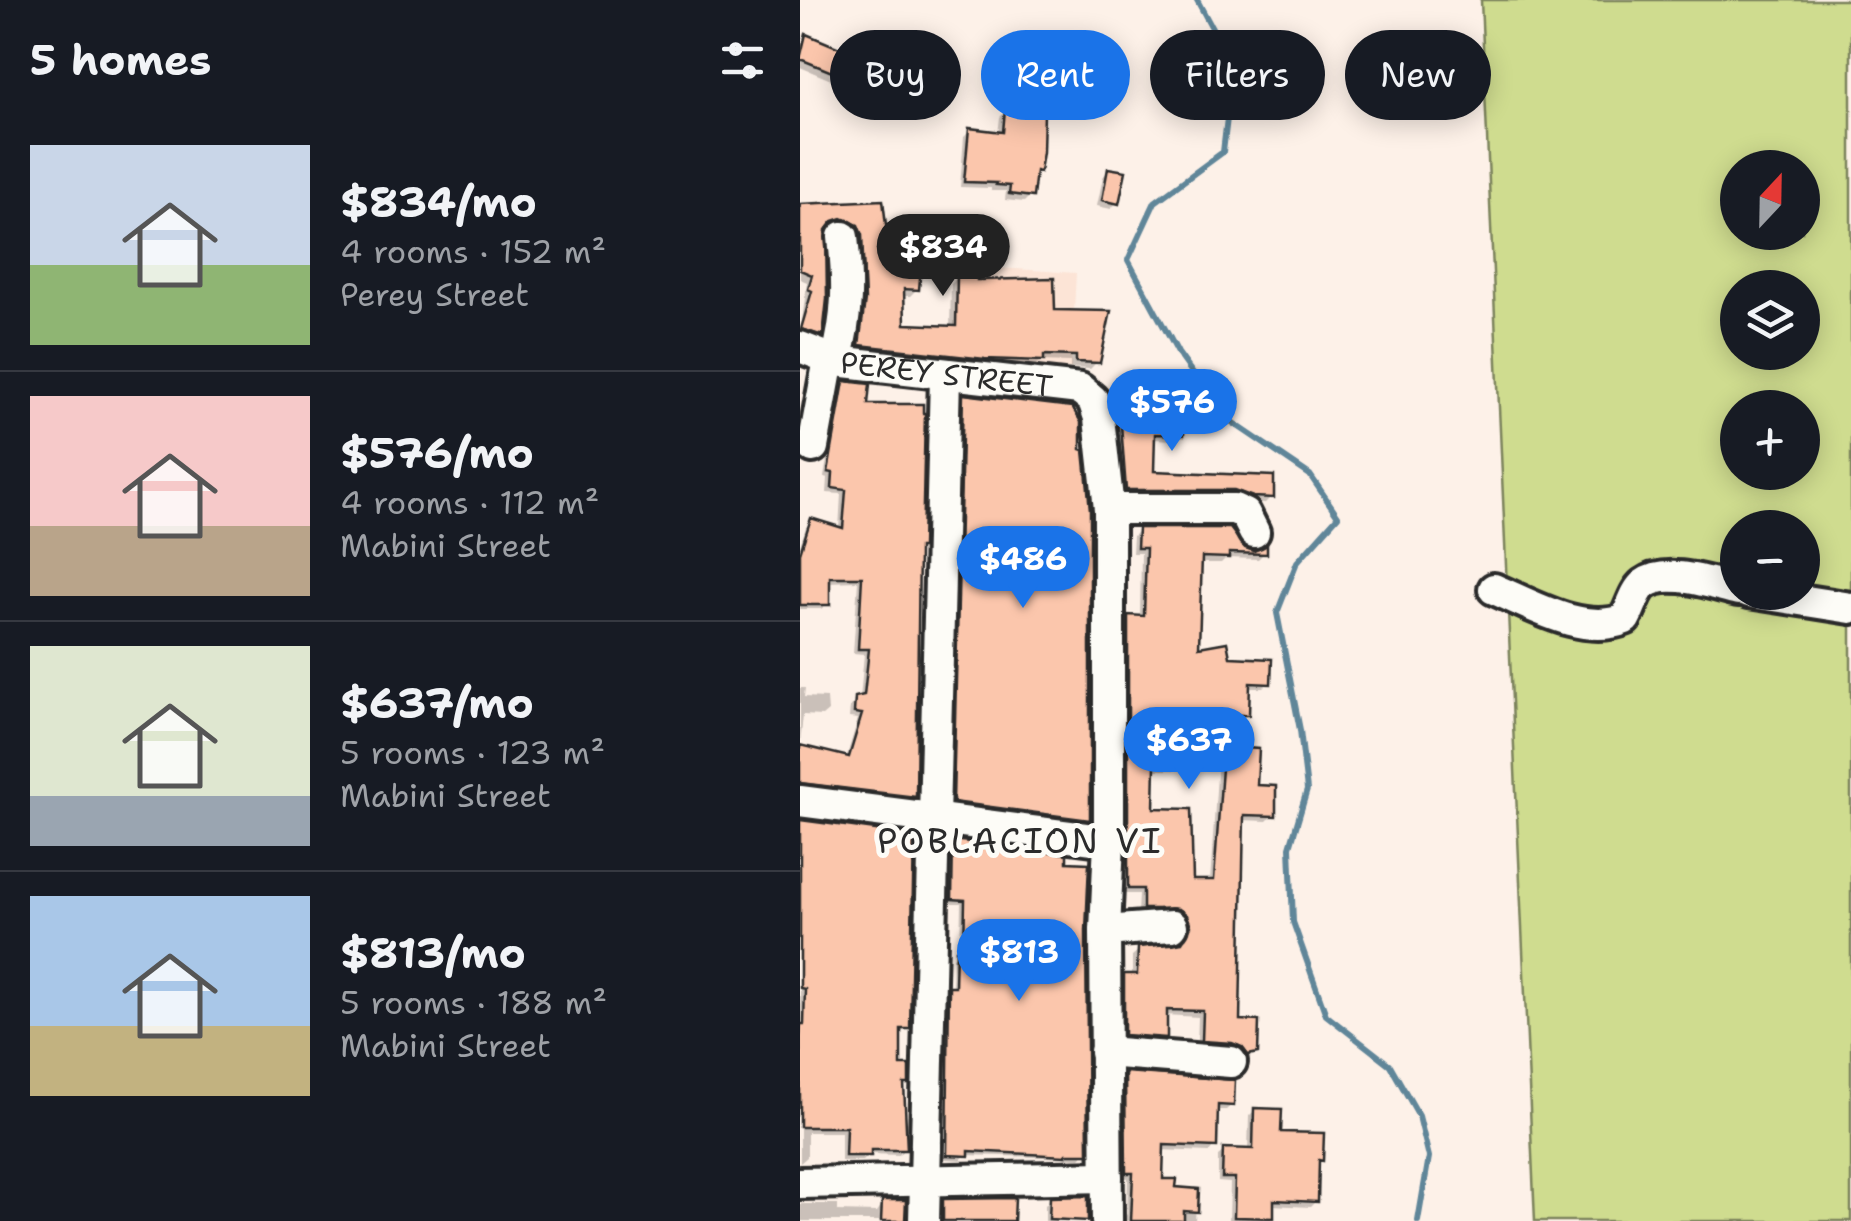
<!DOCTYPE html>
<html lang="en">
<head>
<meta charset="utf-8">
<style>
	body { margin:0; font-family:"Shantell Sans",sans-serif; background:#242831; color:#f1f3f6; height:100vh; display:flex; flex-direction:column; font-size:38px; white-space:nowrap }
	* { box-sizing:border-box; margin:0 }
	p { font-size:32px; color:#9ea1a6 }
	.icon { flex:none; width:55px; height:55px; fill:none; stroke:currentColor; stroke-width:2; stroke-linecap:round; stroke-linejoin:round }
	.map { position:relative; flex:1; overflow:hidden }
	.drawer { display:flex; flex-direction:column; background:#171b24; width:800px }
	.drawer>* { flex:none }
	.guide { position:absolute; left:30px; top:30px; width:870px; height:90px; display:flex; gap:20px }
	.needle { width:65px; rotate:22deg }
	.controls { position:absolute; left:920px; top:150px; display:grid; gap:20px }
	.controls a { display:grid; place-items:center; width:100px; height:100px; border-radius:50%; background:#171b24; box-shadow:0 5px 25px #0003; font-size:50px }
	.price { position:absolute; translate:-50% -85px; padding:0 22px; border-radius:35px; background:#1a73e8; color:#fff; font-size:32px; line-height:65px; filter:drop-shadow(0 2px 5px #0008) }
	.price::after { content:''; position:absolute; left:50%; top:60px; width:30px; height:22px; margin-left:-15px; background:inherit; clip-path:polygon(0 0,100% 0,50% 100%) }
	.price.selected { background:#222; color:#fff }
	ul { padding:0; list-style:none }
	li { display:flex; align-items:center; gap:30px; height:250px; padding:0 30px }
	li+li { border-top:2px solid #363941 }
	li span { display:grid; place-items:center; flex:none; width:280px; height:200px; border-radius:0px; color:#555 }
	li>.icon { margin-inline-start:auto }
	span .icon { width:120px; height:120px; fill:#fffc; stroke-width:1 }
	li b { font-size:42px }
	h2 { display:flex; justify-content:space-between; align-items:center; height:120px; padding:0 30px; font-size:42px }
	.chip { padding:0 35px; border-radius:45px; background:#171b24; box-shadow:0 5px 25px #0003; font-size:35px; line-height:90px }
	.chip.selected { background:#1a73e8; color:#fff }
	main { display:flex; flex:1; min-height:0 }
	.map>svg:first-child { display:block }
</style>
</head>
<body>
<main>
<section class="drawer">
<h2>5 homes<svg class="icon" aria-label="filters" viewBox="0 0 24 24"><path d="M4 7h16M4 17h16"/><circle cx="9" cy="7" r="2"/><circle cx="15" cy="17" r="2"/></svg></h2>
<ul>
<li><span style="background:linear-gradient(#c9d6e8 60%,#8fb573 0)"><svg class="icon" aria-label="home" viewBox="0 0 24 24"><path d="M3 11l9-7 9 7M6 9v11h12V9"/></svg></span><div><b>$834/mo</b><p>4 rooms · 152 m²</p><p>Perey Street</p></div></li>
<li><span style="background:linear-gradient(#f6c9c9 65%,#b9a48a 0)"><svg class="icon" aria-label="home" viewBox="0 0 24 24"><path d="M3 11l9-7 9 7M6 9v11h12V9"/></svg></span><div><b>$576/mo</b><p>4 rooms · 112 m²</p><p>Mabini Street</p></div></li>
<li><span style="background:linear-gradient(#dfe7d0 75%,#9aa5b1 0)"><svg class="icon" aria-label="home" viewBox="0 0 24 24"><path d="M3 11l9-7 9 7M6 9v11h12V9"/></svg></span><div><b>$637/mo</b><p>5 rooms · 123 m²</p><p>Mabini Street</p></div></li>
<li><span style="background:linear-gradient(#a9c7e8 65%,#c2b280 0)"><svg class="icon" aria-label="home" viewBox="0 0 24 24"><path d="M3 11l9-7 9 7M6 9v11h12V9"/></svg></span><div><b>$813/mo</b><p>5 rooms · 188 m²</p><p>Mabini Street</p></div></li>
</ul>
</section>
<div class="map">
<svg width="1051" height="1221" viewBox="0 0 1051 1221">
	<rect width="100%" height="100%" fill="#fdf1e8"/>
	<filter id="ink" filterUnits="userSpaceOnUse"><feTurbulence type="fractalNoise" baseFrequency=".01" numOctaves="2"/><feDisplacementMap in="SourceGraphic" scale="20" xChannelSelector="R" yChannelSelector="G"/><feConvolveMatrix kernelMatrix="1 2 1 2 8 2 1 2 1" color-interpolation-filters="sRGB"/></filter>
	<g filter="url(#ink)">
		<path fill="#fce4d6" d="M 155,265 L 276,273 L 271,368 L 154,370 Z"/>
		<path fill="#cfdc8f" stroke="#7d845d" stroke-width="2.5" fill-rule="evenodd" d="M 681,0 L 1051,0 L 1051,1221 L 735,1221 ZM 938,168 L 1002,168 L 1002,232 L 938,232 ZM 938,288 L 1002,288 L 1002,352 L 938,352 ZM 938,408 L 1002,408 L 1002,472 L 938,472 ZM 938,528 L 1002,528 L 1002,592 L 938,592 Z"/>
		<path fill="#0003" fill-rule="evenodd" d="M 7,37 L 61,83 L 55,90 L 0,67 L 0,45 Z
			M 206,111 L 237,171 L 233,175 L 230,196 L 224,202 L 205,200 L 206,191 L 191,191 L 191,188 L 160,187 L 164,137 L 170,131 L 198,134 L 200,117 Z
			M 309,170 L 317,202 L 311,209 L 297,206 L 303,177 Z
			M 0,206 L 83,227 L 108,254 L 117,289 L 110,296 L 102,296 L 103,327 L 150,329 L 151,284 L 158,277 L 253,312 L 297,362 L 290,369 L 270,368 L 270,362 L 240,361 L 234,367 L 177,365 L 53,351 L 51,232 L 34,224 L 25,227 L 20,334 L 13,341 L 0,337 L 7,282 L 0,279 Z
			M 45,383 L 65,407 L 117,549 L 113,796 L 108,802 L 0,788 L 0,748 L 46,759 L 58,719 L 49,718 L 50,706 L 60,699 L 64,654 L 53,653 L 58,581 L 27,582 L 27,604 L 21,609 L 0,609 L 0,546 L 6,527 L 12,521 L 39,529 L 41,494 L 27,493 L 28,478 L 24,477 L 39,389 Z
			M 164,397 L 288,819 L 283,824 L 149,806 L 159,402 Z
			M 320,401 L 382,434 L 375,440 L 353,439 L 352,474 L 471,497 L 465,503 L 320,495 L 314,407 Z
			M 339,530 L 464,553 L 458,559 L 426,558 L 421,563 L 399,563 L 396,650 L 427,659 L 469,682 L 463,688 L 447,688 L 447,714 L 441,720 L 425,720 L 427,750 L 473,815 L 467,821 L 441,820 L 438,1023 L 455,1052 L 449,1059 L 442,1060 L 397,1046 L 398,1017 L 365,1015 L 364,1037 L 358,1043 L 319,1040 L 319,983 L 325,977 L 332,977 L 332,956 L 339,950 L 380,945 L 386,933 L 381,921 L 338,914 L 339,894 L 323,894 L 323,624 L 329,618 L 340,618 L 341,553 L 332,553 L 333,536 ZM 387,757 L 418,759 L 410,883 L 391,882 L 351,811 L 353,770 L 381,770 L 387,764 Z
			M 0,688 L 5,688 L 4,697 L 27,698 L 28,711 L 22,716 L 3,715 L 0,744 Z
			M 0,822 L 108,1028 L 99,1034 L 99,1068 L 106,1083 L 102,1087 L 104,1149 L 99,1155 L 70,1154 L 63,1161 L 41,1161 L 41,1132 L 7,1132 L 7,1157 L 0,1163 Z
			M 154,842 L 284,931 L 285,1153 L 280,1158 L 165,1155 L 161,1160 L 144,1159 L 145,994 L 152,989 L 153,957 L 160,952 L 161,903 L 148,903 L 149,847 Z
			M 326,1075 L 432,1105 L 426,1110 L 416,1110 L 414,1146 L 409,1152 L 361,1150 L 361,1181 L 374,1190 L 397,1192 L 395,1221 L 321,1221 L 327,1214 L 328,1178 L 322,1177 L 320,1081 Z
			M 455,1110 L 479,1134 L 521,1159 L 517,1164 L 516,1201 L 510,1207 L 472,1205 L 471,1221 L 429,1221 L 430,1183 L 418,1182 L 418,1156 L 424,1151 L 448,1151 L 449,1116 Z
			M 251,1199 L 286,1199 L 287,1221 L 245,1221 L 245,1205 Z
			M 144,1201 L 212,1221 L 137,1221 L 138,1208 Z
			M 83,1203 L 103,1221 L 0,1221 L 0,1204 L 37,1204 L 37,1211 L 77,1212 Z"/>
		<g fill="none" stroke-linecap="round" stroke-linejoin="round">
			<path stroke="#608699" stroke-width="6" d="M 397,0 L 433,67 L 423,152 L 355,202 L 328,260 L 378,353 L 423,416 L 510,475 L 538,516 L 497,562 L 477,613 L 500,730 L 507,790 L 490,847 L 493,922 L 526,1015 L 590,1065 L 619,1116 L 629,1157 L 618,1221"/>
		</g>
		<path fill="#fbc6ac" stroke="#2b2b2b" stroke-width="2.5" fill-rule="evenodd" d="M 6,34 L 73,62 L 64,85 L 0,59 Z
			M 205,109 L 244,112 L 243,152 L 240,172 L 236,171 L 233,197 L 209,194 L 210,186 L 196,185 L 197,183 L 164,182 L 169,128 L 203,132 Z
			M 308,168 L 326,171 L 319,204 L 302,200 Z
			M 83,200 L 86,225 L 113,227 L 111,252 L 122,253 L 119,290 L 104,289 L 105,324 L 156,326 L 157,275 L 177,275 L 177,280 L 254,278 L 255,310 L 311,311 L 300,363 L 276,362 L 276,356 L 244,355 L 244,361 L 185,359 L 59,345 L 65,300 L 62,235 L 58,225 L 42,218 L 33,221 L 26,230 L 27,299 L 23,336 L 1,329 L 12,291 L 8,289 L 12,275 L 0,270 L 0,204 Z
			M 44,381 L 70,384 L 68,404 L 123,404 L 123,413 L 125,413 L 122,548 L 119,548 L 116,797 L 0,783 L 0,745 L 49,757 L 62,714 L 54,713 L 55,697 L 64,695 L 69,649 L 58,649 L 62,577 L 30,577 L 30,605 L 0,605 L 0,553 L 11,518 L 43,528 L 46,490 L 32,488 L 33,473 L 28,472 Z
			M 163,394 L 272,407 L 281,422 L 281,449 L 284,450 L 290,510 L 290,820 L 153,802 Z
			M 319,398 L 385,404 L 384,435 L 355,434 L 354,471 L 474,476 L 474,498 L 453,497 L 434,490 L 326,490 Z
			M 338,528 L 430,528 L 445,548 L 454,551 L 467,545 L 467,554 L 429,553 L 429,558 L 402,557 L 399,647 L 427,642 L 430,657 L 472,659 L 471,684 L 450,683 L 449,715 L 427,715 L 430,747 L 459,749 L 457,785 L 476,786 L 476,816 L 444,815 L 440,1020 L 459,1021 L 458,1053 L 448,1055 L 442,1047 L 432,1043 L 402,1041 L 403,1011 L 367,1010 L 367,1038 L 324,1035 L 324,974 L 337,974 L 338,947 L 382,942 L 391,926 L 387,915 L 379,909 L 343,909 L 343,889 L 328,889 L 328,615 L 344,616 L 346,548 L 337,548 ZM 389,752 L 423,754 L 414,880 L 393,880 L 391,809 L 354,808 L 355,765 L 390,765 Z
			M 0,820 L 114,835 L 110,1029 L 101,1029 L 101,1065 L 109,1065 L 109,1084 L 104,1084 L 107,1150 L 71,1150 L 71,1156 L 45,1156 L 46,1127 L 0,1127 L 0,1038 L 1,1024 L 4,1024 L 5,989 L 0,988 Z
			M 153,840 L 267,854 L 267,862 L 289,863 L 286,931 L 288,1154 L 266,1154 L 266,1156 L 169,1151 L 169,1156 L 147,1155 L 149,986 L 155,986 L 156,950 L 164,950 L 165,900 L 152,899 Z
			M 325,1072 L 435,1080 L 434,1106 L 418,1105 L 417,1147 L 364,1145 L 363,1179 L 377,1179 L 376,1187 L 399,1189 L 398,1212 L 384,1211 L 384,1221 L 331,1221 L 333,1173 L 326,1173 Z
			M 454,1108 L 482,1109 L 481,1132 L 524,1133 L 523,1161 L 519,1160 L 518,1202 L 474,1200 L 474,1218 L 434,1217 L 435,1178 L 422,1178 L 423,1148 L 453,1149 Z
			M 288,1196 L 288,1221 L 249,1219 L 250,1197 Z
			M 215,1198 L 214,1221 L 143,1221 L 143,1199 Z
			M 82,1200 L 106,1200 L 105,1221 L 81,1221 Z"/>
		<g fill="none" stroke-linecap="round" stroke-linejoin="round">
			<defs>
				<g id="minor">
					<path id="s1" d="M 0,347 L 36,361 L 280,389 L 293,400 L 299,418 L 309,509 L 309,841 L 305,931 L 307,1221"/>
					<path d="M 36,361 C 48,315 48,284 43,237"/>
					<path d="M 13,447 L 29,359"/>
					<path d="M 309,509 L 434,509 L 445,514 L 454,532"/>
					<path d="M 694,589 C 732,605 783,636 825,619 C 831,609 835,591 844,584 C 867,567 912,584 938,590"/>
					<path d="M 949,592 L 1051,608"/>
					<path d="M 0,801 L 309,841"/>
					<path d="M 305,931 L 372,926"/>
					<path d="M 305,1052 L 431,1062"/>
					<path d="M 0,1183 L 307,1177"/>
					<path d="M 124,1221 L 145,376"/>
				</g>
			</defs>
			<use href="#minor" stroke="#2b2b2b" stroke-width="38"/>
			<use href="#minor" stroke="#fdfcf7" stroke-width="30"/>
		</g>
	</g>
	<g text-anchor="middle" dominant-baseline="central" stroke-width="10" stroke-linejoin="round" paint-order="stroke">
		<g font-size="30" fill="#2b2b2b" stroke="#fdfcf7">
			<text stroke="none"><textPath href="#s1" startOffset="150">PEREY STREET</textPath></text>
		</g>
		<g font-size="35" letter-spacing="2.5" fill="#2b2b2b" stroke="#fdfcf7">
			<text x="220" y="840">POBLACION VI</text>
		</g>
	</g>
</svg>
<div class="controls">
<a><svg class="needle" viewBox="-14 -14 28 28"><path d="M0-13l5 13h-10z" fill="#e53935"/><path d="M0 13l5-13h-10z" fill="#9ea1a6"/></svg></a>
<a><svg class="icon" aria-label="layers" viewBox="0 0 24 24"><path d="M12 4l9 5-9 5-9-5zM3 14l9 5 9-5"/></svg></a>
<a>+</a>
<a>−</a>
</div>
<b class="price selected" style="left:143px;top:299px">$834</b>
<b class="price" style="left:372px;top:454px">$576</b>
<b class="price" style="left:223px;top:611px">$486</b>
<b class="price" style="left:389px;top:792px">$637</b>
<b class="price" style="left:219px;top:1004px">$813</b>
<div class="guide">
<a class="chip">Buy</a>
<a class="chip selected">Rent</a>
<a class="chip">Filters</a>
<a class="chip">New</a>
</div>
</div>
</main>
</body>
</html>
